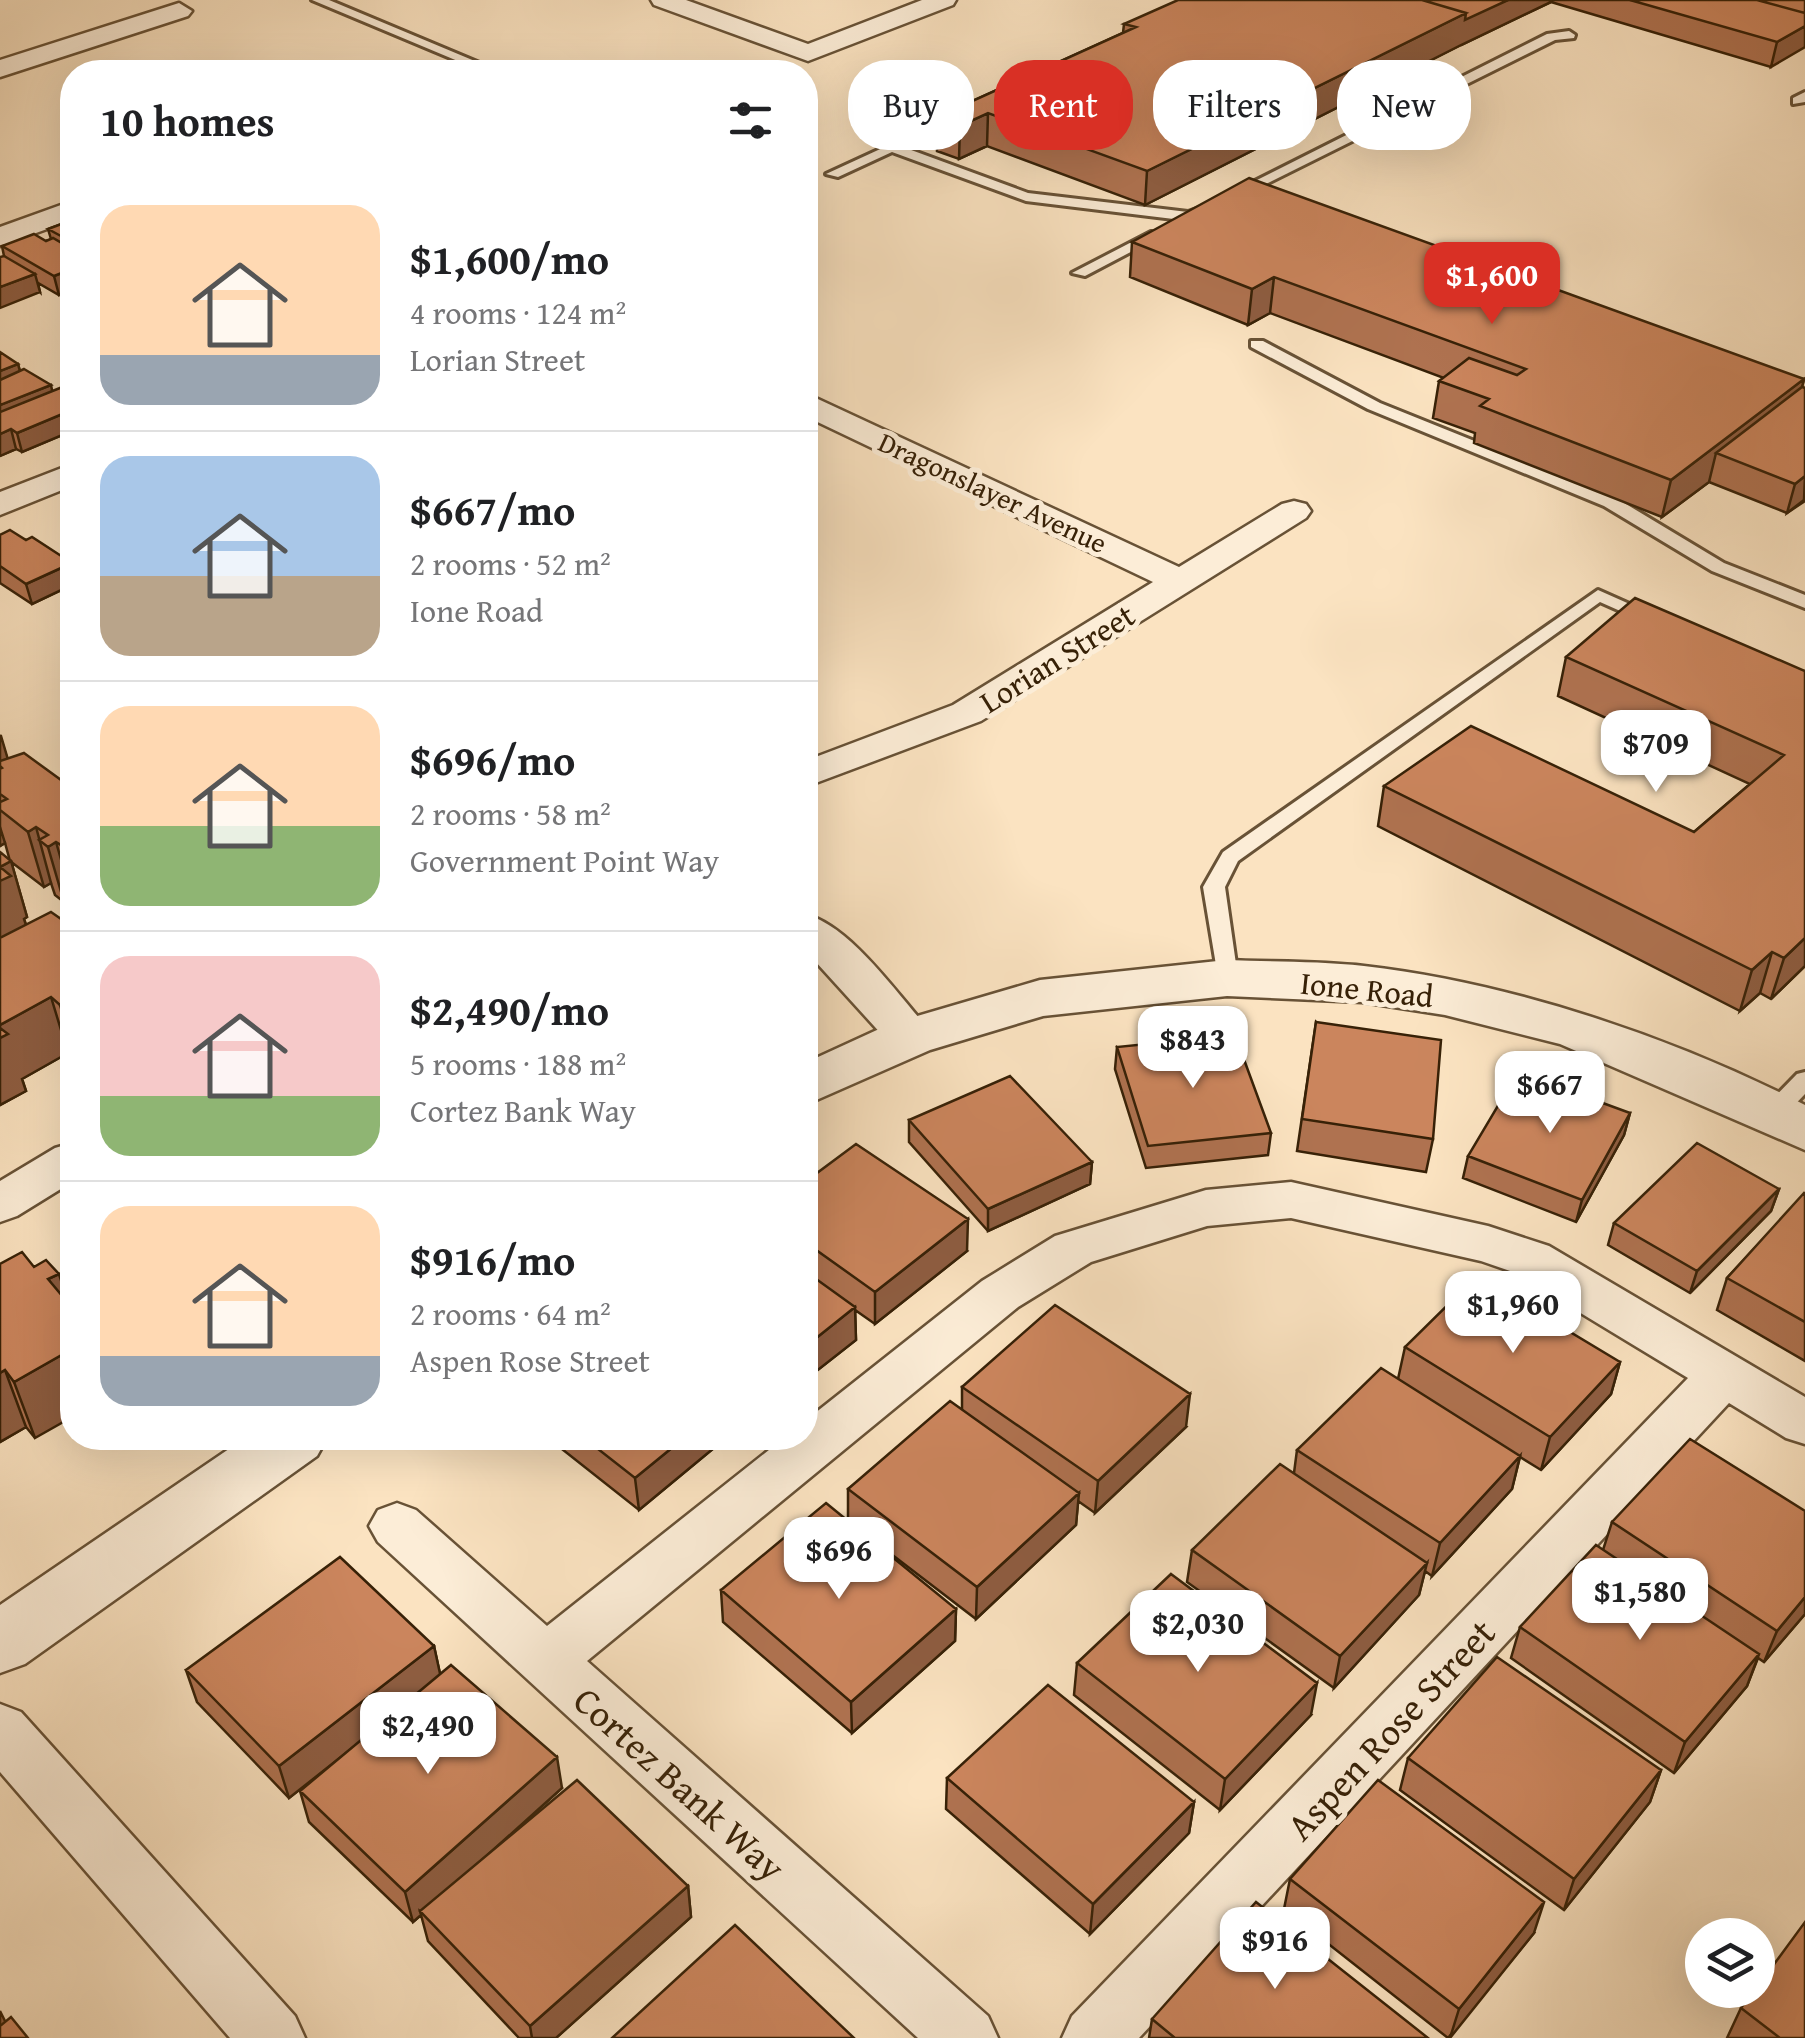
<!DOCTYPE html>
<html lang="en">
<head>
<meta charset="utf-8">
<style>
	body { margin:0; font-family:"Gentium Book Plus",serif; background:#f2f2f2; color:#202124; height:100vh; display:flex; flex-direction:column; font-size:38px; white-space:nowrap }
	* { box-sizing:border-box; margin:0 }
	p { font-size:32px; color:#757577 }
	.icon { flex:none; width:55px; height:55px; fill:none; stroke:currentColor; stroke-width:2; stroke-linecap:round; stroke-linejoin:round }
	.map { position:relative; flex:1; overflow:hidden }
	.side { position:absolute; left:60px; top:60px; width:758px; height:1390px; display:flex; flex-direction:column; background:#fff; border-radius:40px; box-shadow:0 10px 40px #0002 }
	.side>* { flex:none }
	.top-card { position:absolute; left:848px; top:60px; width:808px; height:90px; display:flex; gap:20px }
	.tools { position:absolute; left:1685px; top:1918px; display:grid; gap:20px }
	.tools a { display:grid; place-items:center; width:90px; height:90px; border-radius:50%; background:#fff; box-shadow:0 10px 40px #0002; font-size:50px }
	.price { position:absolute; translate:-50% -85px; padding:0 22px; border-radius:20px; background:#fff; color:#222; font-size:32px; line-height:65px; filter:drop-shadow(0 2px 5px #0008) }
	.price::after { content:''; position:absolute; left:50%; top:60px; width:30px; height:22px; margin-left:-15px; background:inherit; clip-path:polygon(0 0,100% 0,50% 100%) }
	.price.active { background:#d93025; color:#fff }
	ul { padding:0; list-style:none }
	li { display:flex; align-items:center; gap:30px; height:250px; padding:0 40px }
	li+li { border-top:2px solid #e0e0e0 }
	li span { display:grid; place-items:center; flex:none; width:280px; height:200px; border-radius:30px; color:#555 }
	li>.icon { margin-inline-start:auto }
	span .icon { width:120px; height:120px; fill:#fffc; stroke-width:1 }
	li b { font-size:42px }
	h2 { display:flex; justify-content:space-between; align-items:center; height:120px; padding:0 40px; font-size:42px }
	.chip { padding:0 35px; border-radius:40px; background:#fff; box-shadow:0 10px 40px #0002; font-size:35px; line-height:90px }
	.chip.active { background:#d93025; color:#fff }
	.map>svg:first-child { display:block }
</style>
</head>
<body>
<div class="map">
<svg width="1805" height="2038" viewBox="0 0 1805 2038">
	<rect width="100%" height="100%" fill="#fbe3c1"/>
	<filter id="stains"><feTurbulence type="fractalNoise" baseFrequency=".002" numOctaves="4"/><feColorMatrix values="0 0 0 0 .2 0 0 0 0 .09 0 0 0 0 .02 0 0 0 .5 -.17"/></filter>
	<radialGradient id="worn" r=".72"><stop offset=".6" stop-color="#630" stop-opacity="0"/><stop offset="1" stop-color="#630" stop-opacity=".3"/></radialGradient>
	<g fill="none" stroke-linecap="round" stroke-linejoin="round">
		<defs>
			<path id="service" d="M 312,0 L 329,0 L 501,72 L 484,72 Z
				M 1569,31 L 1575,35 L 1574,38 L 1555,40 L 1262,186 L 1272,190 L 1272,196 L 1262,196 L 1243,187 L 1547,34 Z
				M 1805,92 L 1805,102 L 1793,104 L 1793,98 Z
				M 965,110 L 970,111 L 970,117 L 903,147 L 1028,193 L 1188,212 L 1205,206 L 1212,210 L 1190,221 L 1026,201 L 892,152 L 838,177 L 826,174 Z
				M 1151,232 L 1163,235 L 1085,276 L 1072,273 Z
				M 1251,341 L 1263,341 L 1380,403 L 1616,498 L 1724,563 L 1805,595 L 1805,608 L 1712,571 L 1604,506 L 1368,409 L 1251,347 Z
				M 1598,590 L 1661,618 L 1659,622 L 1645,622 L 1600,602 L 1238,861 L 1225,887 L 1238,978 L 1235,983 L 1219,983 L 1203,887 L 1223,852 Z
				M 1805,1072 L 1805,1094 L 1781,1119 L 1765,1119 L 1761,1113 L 1765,1107 L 1797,1074 Z"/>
			<path id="minor" d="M 651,0 L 686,0 L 808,44 L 922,0 L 956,0 L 953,5 L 808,61 L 654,5 Z
				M 179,3 L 192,11 L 188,16 L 0,77 L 0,60 Z
				M 72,201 L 72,220 L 0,246 L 0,227 Z
				M 805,393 L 1179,567 L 1282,504 L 1294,501 L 1306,504 L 1311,511 L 1306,518 L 981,721 L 805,787 L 805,761 L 953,705 L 1153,582 L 805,416 Z
				M 72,464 L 72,486 L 0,515 L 0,492 Z
				M 805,914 C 850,926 895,991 926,1026 L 933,1037 L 926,1048 L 910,1052 L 894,1048 L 805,950 Z
				M 72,1143 L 72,1182 L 17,1216 L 0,1222 L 0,1181 L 55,1148 Z
				M 1291,1182 L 1488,1226 L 1549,1246 L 1805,1397 L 1805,1444 L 1786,1438 L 1729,1403 L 1139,2038 L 1062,2038 L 1072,2016 L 1688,1378 L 1513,1272 L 1481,1261 L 1291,1218 L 1207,1226 L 1091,1262 L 1018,1307 L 587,1661 L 988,2016 L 998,2038 L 918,2038 L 378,1542 L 369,1526 L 378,1510 L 397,1503 L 416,1510 L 547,1626 L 784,1438 L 805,1438 L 805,1421 L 982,1281 L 1055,1236 L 1206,1190 Z
				M 0,1704 L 21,1712 L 295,2016 L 305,2038 L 230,2038 L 0,1772 Z"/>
			<path id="tertiary" d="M 1227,960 C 1272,962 1319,961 1364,966 C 1512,983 1672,1037 1805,1105 L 1805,1150 L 1560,1044 L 1445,1015 L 1362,1002 L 1227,996 L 1043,1016 L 930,1050 L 805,1105 L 805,1063 L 890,1024 L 1040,980 Z
				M 245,1438 L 327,1438 L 317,1456 L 25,1664 L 0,1673 L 0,1605 Z"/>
		</defs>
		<use href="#service" stroke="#685236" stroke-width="6"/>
		<use href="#minor" stroke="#685236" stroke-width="5"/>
		<use href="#tertiary" stroke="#685236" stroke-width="5"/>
		<use href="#service" fill="#fcedd7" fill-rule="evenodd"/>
		<use href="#minor" fill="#fcedd7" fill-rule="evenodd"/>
		<use href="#tertiary" fill="#fcedd7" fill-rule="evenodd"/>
	</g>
	<path fill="#af7250" stroke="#372107" stroke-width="2.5" d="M 1551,0 L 1805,0 L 1771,67 L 1551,2 Z
		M 1551,2 L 1461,45 L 1145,205 L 987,146 L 959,159 L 937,151 L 937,117 L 1123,33 L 1124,24 Z
		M 72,220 L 72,290 L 59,295 L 38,283 L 40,292 L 4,256 L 2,246 L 46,241 L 51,239 L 48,229 Z
		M 1132,242 L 1804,379 L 1802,387 L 1805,388 L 1805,501 L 1787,513 L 1709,482 L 1662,517 L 1474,443 L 1475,433 L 1433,418 L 1439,381 L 1444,378 L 1270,313 L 1248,325 L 1130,277 Z
		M 18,364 L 20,371 L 52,391 L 72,395 L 72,431 L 22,452 L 16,449 L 0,456 Z
		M 0,535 L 26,540 L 72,563 L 72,585 L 32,604 L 0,583 Z
		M 1566,657 L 1805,671 L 1805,966 L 1771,999 L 1760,993 L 1740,1011 L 1378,826 L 1384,786 L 1694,832 L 1750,784 L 1558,696 Z
		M 0,735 L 7,758 L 72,788 L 72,898 L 64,902 L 55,895 L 51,883 L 44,887 L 10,861 L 5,843 L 0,846 Z
		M 11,861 L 27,917 L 24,919 L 26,925 L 64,921 L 72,917 L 72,1057 L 68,1053 L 22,1079 L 26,1091 L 0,1105 Z
		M 1316,1022 L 1433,1139 L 1426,1172 L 1297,1151 Z
		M 1117,1047 L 1271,1133 L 1268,1155 L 1146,1168 L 1115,1069 Z
		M 1630,1113 L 1624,1135 L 1576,1222 L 1463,1178 L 1468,1156 Z
		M 909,1120 L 1092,1162 L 1090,1184 L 988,1231 L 909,1142 Z
		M 805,1182 L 967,1251 L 875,1324 L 855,1310 L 856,1340 L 805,1380 Z
		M 1779,1189 L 1771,1211 L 1690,1293 L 1608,1245 L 1614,1223 Z
		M 1805,1194 L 1805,1361 L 1717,1310 L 1727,1278 Z
		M 0,1264 L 35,1438 L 26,1427 L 0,1442 Z
		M 1405,1347 L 1620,1362 L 1611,1394 L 1541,1470 L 1520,1457 L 1512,1489 L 1432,1576 L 1425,1571 L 1419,1595 L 1334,1688 L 1187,1582 L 1192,1550 L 1294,1473 L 1297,1450 L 1398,1379 Z
		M 962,1387 L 1186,1427 L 1095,1513 L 1078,1501 L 1076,1525 L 976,1619 L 848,1521 L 848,1489 L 962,1410 Z
		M 548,1438 L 726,1438 L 639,1510 Z
		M 1612,1522 L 1805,1614 L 1764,1662 L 1758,1658 L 1747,1686 L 1674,1773 L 1511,1658 L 1520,1627 L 1603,1550 Z
		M 721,1590 L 956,1609 L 955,1641 L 852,1733 L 723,1622 Z
		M 434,1646 L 440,1674 L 562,1788 L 499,1845 L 688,1886 L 691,1917 L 556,2038 L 519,2038 L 428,1941 L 421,1915 L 413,1922 L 309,1822 L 300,1791 L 352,1748 L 289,1798 L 197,1702 L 186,1670 Z
		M 1077,1663 L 1311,1715 L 1220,1810 L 1074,1695 Z
		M 1408,1758 L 1661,1770 L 1650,1802 L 1564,1910 L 1400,1790 Z
		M 947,1778 L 1194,1802 L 1189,1833 L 1090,1934 L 946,1809 Z
		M 1290,1879 L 1534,1933 L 1448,2038 L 1284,1909 Z
		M 1741,2008 L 1805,2038 L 1727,2038 Z
		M 1152,2019 L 1428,2038 L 1149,2038 Z"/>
	<path fill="#8e5d41" stroke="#372107" stroke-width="2.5" d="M 1508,0 L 1551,0 L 1551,2 L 1461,45 L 1145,205 L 1147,171 L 1466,13 Z
		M 1805,26 L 1805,47 L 1771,67 L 1777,42 Z
		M 988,113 L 987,146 L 959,159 L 960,126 Z
		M 72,269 L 72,290 L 59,295 L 54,276 Z
		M 35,274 L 40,292 L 0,308 L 0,287 Z
		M 1274,277 L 1270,313 L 1248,325 L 1252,289 Z
		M 18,364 L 23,383 L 0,392 L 0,371 Z
		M 1804,379 L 1795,415 L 1716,453 L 1709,482 L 1662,517 L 1671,480 Z
		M 51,385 L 55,405 L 0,427 L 0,405 Z
		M 72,410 L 72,431 L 22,452 L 17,433 Z
		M 11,429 L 16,449 L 0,456 L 0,434 Z
		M 1805,476 L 1804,500 L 1787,513 L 1795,484 Z
		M 72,563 L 72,585 L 32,604 L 26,584 Z
		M 0,736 L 1,736 L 17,790 L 0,766 Z
		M 0,827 L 5,843 L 0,846 Z
		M 36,827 L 51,883 L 44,887 L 28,832 Z
		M 72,839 L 72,888 L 61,845 Z
		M 56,842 L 72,898 L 64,902 L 48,847 Z
		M 11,861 L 27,917 L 24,919 L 28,931 L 0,946 L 0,867 Z
		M 1805,938 L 1805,966 L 1771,999 L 1784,958 Z
		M 1772,952 L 1760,993 L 1740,1011 L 1752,970 Z
		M 51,997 L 68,1053 L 22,1079 L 26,1091 L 0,1105 L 0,1025 Z
		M 72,998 L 72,1045 L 60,1005 Z
		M 1630,1113 L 1624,1135 L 1576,1222 L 1582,1200 Z
		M 1092,1162 L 1090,1184 L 988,1231 L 988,1209 Z
		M 1779,1189 L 1771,1211 L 1690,1293 L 1697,1271 Z
		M 968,1219 L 967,1251 L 875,1324 L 875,1292 Z
		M 59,1274 L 72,1315 L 48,1279 Z
		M 855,1307 L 856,1340 L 805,1380 L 805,1347 Z
		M 72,1349 L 72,1417 L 35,1438 L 14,1382 Z
		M 1620,1362 L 1611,1394 L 1541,1470 L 1550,1437 Z
		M 5,1370 L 26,1427 L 0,1442 L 0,1373 Z
		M 1190,1394 L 1186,1427 L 1095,1513 L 1098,1481 Z
		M 684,1438 L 726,1438 L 639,1510 L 635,1478 Z
		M 1520,1456 L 1512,1489 L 1432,1576 L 1440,1543 Z
		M 1079,1493 L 1076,1525 L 976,1619 L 977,1587 Z
		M 1427,1563 L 1419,1595 L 1334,1688 L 1340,1656 Z
		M 1805,1597 L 1805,1614 L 1764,1662 L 1777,1631 Z
		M 956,1609 L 955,1641 L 852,1733 L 851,1702 Z
		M 434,1646 L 441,1678 L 289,1798 L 279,1766 Z
		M 1759,1654 L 1747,1686 L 1674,1773 L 1685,1742 Z
		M 1317,1683 L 1311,1715 L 1220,1810 L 1225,1779 Z
		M 557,1757 L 562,1788 L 423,1913 L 420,1911 L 421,1915 L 413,1922 L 405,1892 Z
		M 1661,1770 L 1650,1802 L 1564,1910 L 1574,1879 Z
		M 1194,1802 L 1189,1833 L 1090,1934 L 1093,1904 Z
		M 688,1886 L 691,1917 L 556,2038 L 532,2038 L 530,2026 Z
		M 1544,1902 L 1534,1933 L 1450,2038 L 1459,2009 Z
		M 0,2011 L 6,2023 L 0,2027 Z"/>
	<path fill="#cb855d" stroke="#372107" stroke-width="2.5" d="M 1178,0 L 1422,0 L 1466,13 L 1147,171 L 988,113 L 960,126 L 937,117 L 1136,27 L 1124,24 Z
		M 1422,0 L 1508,0 L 1465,20 L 1466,13 Z
		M 1630,0 L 1757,0 L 1805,13 L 1805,26 L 1777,42 Z
		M 1757,0 L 1805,0 L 1805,13 Z
		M 1249,178 L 1804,379 L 1671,480 L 1480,406 L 1489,399 L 1439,381 L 1469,358 L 1517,375 L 1526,369 L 1274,277 L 1252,289 L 1132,242 Z
		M 72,220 L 72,242 L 48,229 Z
		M 34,234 L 46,241 L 53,238 L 72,249 L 72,269 L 54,276 L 2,246 Z
		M 4,256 L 35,274 L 0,287 L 0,257 Z
		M 0,352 L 18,364 L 0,371 Z
		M 24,369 L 51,385 L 0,405 L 0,380 Z
		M 1802,387 L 1805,388 L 1805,476 L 1795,484 L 1716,453 Z
		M 60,388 L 72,395 L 72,410 L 17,433 L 11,429 L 0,434 L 0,412 Z
		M 10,530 L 26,540 L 32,537 L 72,563 L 26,584 L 0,566 L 0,535 Z
		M 1635,598 L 1805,671 L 1805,938 L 1784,958 L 1772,952 L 1752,970 L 1384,786 L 1471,726 L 1694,832 L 1784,755 L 1566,657 Z
		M 24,753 L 72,788 L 72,839 L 61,845 L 56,842 L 48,847 L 39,840 L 48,835 L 36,827 L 28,832 L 0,810 L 0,802 L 7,799 L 0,794 L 0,769 L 2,768 L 0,766 L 0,761 Z
		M 0,852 L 11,861 L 0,867 Z
		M 0,867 L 11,876 L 0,881 Z
		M 51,912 L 64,921 L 72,917 L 72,998 L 60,1005 L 51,997 L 0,1025 L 0,938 Z
		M 1316,1022 L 1441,1040 L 1433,1139 L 1302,1119 Z
		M 0,1028 L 8,1034 L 0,1038 Z
		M 1235,1035 L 1271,1133 L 1148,1146 L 1117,1047 Z
		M 1518,1072 L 1630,1113 L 1582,1200 L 1468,1156 Z
		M 1010,1076 L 1092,1162 L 988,1209 L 909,1120 Z
		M 1697,1143 L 1779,1189 L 1697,1271 L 1614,1223 Z
		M 856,1144 L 968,1219 L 875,1292 L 805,1242 L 805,1182 Z
		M 1804,1193 L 1805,1194 L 1805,1322 L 1727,1278 Z
		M 22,1252 L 34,1267 L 46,1260 L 59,1274 L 48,1279 L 69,1304 L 72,1302 L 72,1349 L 14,1382 L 5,1370 L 0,1373 L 0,1264 Z
		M 805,1271 L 855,1307 L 805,1347 Z
		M 1477,1276 L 1620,1362 L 1550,1437 L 1405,1347 Z
		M 1055,1305 L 1190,1394 L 1098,1481 L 962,1387 Z
		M 1381,1368 L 1520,1456 L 1440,1543 L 1297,1450 Z
		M 950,1401 L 1079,1493 L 977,1587 L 848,1489 Z
		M 584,1438 L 684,1438 L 635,1478 Z
		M 1690,1439 L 1805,1511 L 1805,1597 L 1777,1631 L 1612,1522 Z
		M 1280,1464 L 1427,1563 L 1340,1656 L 1192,1550 Z
		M 826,1503 L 956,1609 L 851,1702 L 721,1590 Z
		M 1596,1545 L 1759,1654 L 1685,1742 L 1520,1627 Z
		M 340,1557 L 434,1646 L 279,1766 L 186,1670 Z
		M 1171,1574 L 1317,1683 L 1225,1779 L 1077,1663 Z
		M 1497,1657 L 1661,1770 L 1574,1879 L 1408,1758 Z
		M 451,1665 L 557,1757 L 405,1892 L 300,1791 Z
		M 1048,1685 L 1194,1802 L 1093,1904 L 947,1778 Z
		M 577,1780 L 688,1886 L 530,2026 L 420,1911 Z
		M 1378,1780 L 1544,1902 L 1459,2009 L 1290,1879 Z
		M 1256,1902 L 1428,2038 L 1175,2038 L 1152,2019 Z
		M 1805,1922 L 1805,2038 L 1780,2038 L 1741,2008 L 1754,1990 L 1758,1990 L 1758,1986 Z
		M 735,1925 L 854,2038 L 612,2038 Z
		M 11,2017 L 28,2038 L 0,2038 L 0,2026 Z"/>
	<g text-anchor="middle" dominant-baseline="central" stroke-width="10" stroke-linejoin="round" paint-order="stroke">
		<g font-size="28" fill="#372107" stroke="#fcedd7">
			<text transform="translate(993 492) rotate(25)">Dragonslayer Avenue</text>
		</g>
		<g font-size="32" fill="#372107" stroke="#fcedd7">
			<text transform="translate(1057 658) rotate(-32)">Lorian Street</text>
			<text transform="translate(1367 989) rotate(6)">Ione Road</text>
		</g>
		<g font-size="38" fill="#372107" stroke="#fcedd7">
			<text transform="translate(1390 1729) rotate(-47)">Aspen Rose Street</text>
			<text transform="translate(680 1783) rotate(42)">Cortez Bank Way</text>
		</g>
	</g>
	<rect width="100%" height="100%" filter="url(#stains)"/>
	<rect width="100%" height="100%" fill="url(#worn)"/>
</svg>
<div class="tools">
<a><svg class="icon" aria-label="layers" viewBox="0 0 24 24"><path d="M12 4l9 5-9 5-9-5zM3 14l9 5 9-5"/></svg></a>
</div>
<b class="price active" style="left:1492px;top:327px">$1,600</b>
<b class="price" style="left:1656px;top:795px">$709</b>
<b class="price" style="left:1193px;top:1091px">$843</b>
<b class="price" style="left:1550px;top:1136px">$667</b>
<b class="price" style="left:1513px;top:1356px">$1,960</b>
<b class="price" style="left:839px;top:1602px">$696</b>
<b class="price" style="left:1640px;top:1643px">$1,580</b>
<b class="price" style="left:1198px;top:1675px">$2,030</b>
<b class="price" style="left:428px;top:1777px">$2,490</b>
<b class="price" style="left:1275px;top:1992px">$916</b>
<div class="top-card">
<a class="chip">Buy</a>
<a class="chip active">Rent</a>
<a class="chip">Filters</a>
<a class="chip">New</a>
</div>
<section class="side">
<h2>10 homes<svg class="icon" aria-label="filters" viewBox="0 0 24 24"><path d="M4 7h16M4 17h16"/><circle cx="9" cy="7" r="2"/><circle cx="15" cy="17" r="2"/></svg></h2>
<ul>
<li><span style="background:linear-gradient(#ffd9b3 75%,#9aa5b1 0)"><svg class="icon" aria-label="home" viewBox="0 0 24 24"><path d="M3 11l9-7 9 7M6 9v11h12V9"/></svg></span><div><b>$1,600/mo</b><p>4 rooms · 124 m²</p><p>Lorian Street</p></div></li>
<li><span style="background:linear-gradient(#a9c7e8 60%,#b9a48a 0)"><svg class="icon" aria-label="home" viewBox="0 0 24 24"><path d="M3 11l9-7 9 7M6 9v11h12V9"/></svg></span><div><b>$667/mo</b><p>2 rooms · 52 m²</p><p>Ione Road</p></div></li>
<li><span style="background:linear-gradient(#ffd9b3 60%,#8fb573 0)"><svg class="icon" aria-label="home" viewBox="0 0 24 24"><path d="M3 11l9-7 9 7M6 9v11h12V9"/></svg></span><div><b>$696/mo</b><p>2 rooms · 58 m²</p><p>Government Point Way</p></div></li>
<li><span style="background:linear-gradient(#f6c9c9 70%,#8fb573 0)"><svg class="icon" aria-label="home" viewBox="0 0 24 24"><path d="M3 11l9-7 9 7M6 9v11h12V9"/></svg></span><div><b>$2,490/mo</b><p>5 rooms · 188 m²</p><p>Cortez Bank Way</p></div></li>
<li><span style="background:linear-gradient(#ffd9b3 75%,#9aa5b1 0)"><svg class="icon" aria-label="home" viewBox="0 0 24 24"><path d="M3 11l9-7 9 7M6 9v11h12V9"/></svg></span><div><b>$916/mo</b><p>2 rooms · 64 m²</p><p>Aspen Rose Street</p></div></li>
</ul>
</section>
</div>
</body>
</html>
